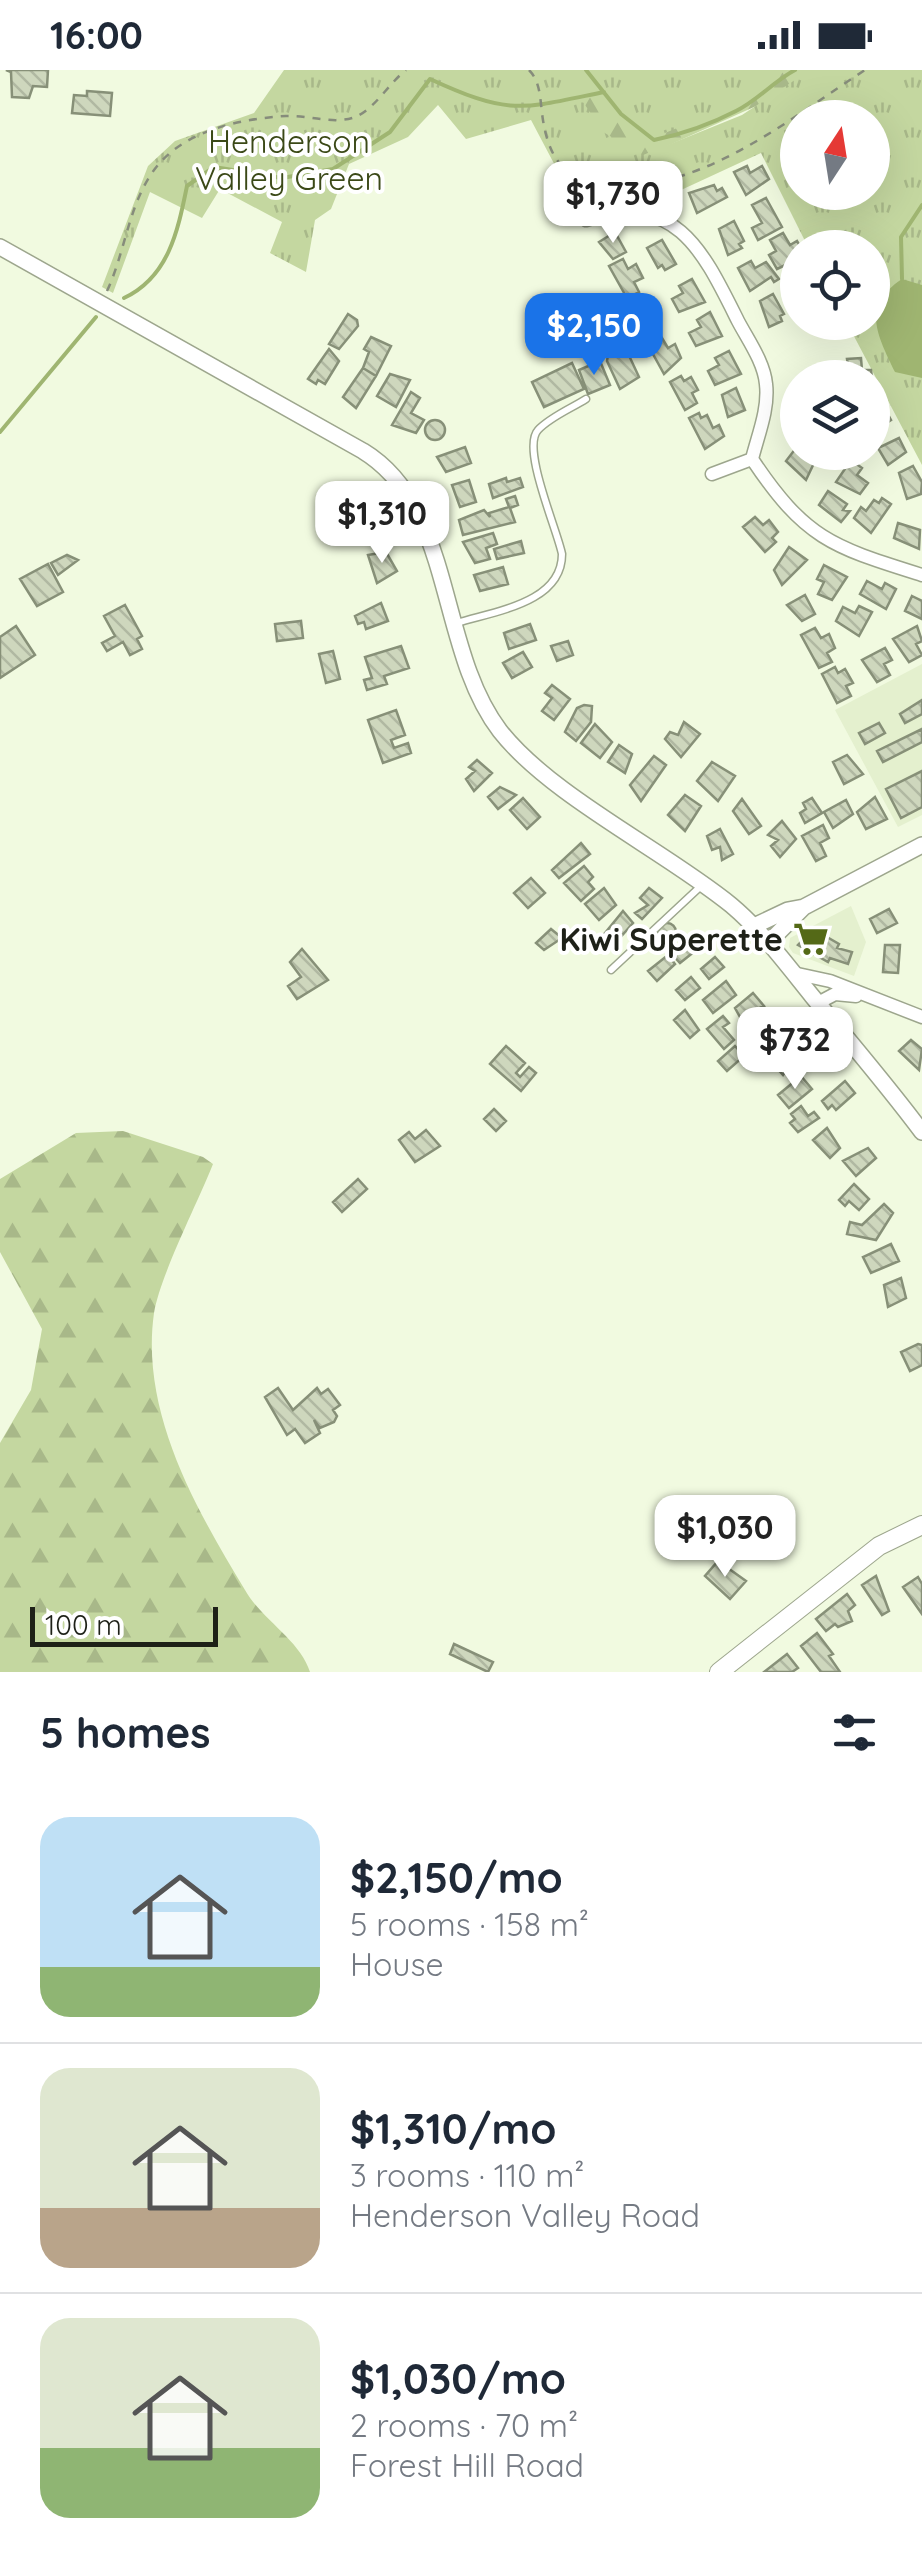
<!DOCTYPE html>
<html lang="en">
<head>
<meta charset="utf-8">
<style>
	body { margin:0; font-family:Quicksand,sans-serif; background:#f2f2f3; color:#1f2937; height:100vh; display:flex; flex-direction:column; font-size:38px; white-space:nowrap }
	* { box-sizing:border-box; margin:0 }
	p { font-size:32px; color:#747a83 }
	.icon { flex:none; width:55px; height:55px; fill:none; stroke:currentColor; stroke-width:2; stroke-linecap:round; stroke-linejoin:round }
	.map { position:relative; height:1602px; overflow:hidden }
	.panel { display:flex; flex-direction:column; background:#fff; flex:1 }
	.panel>* { flex:none }
	.needle { width:65px; rotate:12deg }
	.fabs { position:absolute; left:780px; top:30px; display:grid; gap:20px }
	.fabs a { display:grid; place-items:center; width:110px; height:110px; border-radius:50%; background:#fff; box-shadow:0 10px 40px #0002; font-size:50px }
	.scale { position:absolute; left:30px; bottom:25px; width:188px; box-sizing:border-box; padding-left:10px; border:5px solid #1e2118; border-top:0; font-size:28px; line-height:35px; white-space:nowrap; color:#1e2118; -webkit-text-stroke:8px #fff; paint-order:stroke }
	.price { position:absolute; translate:-50% -85px; padding:0 22px; border-radius:20px; background:#fff; color:#222; font-size:32px; line-height:65px; filter:drop-shadow(0 2px 5px #0008) }
	.price::after { content:''; position:absolute; left:50%; top:60px; width:30px; height:22px; margin-left:-15px; background:inherit; clip-path:polygon(0 0,100% 0,50% 100%) }
	.price.current { background:#1a73e8; color:#fff }
	ul { padding:0; list-style:none }
	li { display:flex; align-items:center; gap:30px; height:250px; padding:0 40px }
	li+li { border-top:2px solid #e0e1e3 }
	li span { display:grid; place-items:center; flex:none; width:280px; height:200px; border-radius:30px; color:#555 }
	li>.icon { margin-inline-start:auto }
	span .icon { width:120px; height:120px; fill:#fffc; stroke-width:1 }
	li b { font-size:42px }
	h2 { display:flex; justify-content:space-between; align-items:center; height:120px; padding:0 40px; font-size:42px }
	.status { display:flex; justify-content:space-between; align-items:center; height:70px; padding:0 50px; background:#fff; direction:ltr }
	.status svg { height:28px; fill:currentColor }
	.map>svg:first-child { display:block }
</style>
</head>
<body>
<div class="status"><b>16:00</b><svg viewBox="0 0 49 12"><path d="M0 12V9h3v3zM5 12V6h3v6zM10 12V3h3v9zM15 12V0h3v12zM26 1h20v11H26zM47 4h2v5h-2z"/></svg></div>
<div class="map">
<svg width="922" height="1602" viewBox="0 0 922 1602">
	<defs>
		<pattern id="forest-firs" width="22" height="20" patternUnits="userSpaceOnUse" patternTransform="scale(2.5)"><rect width="22" height="20" fill="#c4d7a0"/><path d="M5 1l3.5 6h-7zM16 11l3.5 6h-7z" fill="#a8b889"/></pattern>
		<pattern id="park-tufts" width="24" height="20" patternUnits="userSpaceOnUse" patternTransform="scale(2.5)"><rect width="24" height="20" fill="#c4d7a0"/><path d="M3 7l-1-3M5 7V3M7 7l1-3M15 17l-1-3M17 17v-4M19 17l1-3" fill="none" stroke="#a8b889"/></pattern>
		<pattern id="building-back-hatch" width="6" height="6" patternUnits="userSpaceOnUse" patternTransform="scale(2.5)"><rect width="6" height="6" fill="#ced7bd"/><path d="M-1 5l2 2M0 0l6 6M5-1l2 2" fill="none" stroke="#b0b8a2"/></pattern>
	</defs>
	<rect width="100%" height="100%" fill="#f1fae0"/>
	<path fill="#e4f0ce" d="M 922,594 L 922,745 L 898,757 L 835,640 Z
		M 851,836 L 866,872 L 854,906 L 793,883 L 789,877 L 790,868 Z"/>
	<path fill="url(#forest-firs)" d="M 554,0 L 836,0 L 645,86 L 602,82 Z
		M 123,1061 L 203,1087 L 213,1094 C 198,1132 160,1206 154,1243 C 140,1342 196,1439 245,1520 C 262,1550 300,1570 310,1602 L 0,1602 L 0,1373 L 31,1320 L 42,1259 L 0,1182 L 0,1109 L 76,1063 Z"/>
	<path fill="url(#park-tufts)" fill-rule="evenodd" d="M 284,0 L 562,0 L 603,62 L 643,85 L 742,45 L 810,0 L 922,0 L 922,395 L 847,253 L 872,252 L 872,178 L 808,177 L 761,83 L 653,133 L 618,129 L 578,139 L 531,50 L 466,69 L 438,35 L 408,67 L 349,94 L 331,139 L 315,150 L 306,202 L 270,183 L 282,152 L 220,119 L 202,148 L 150,122 L 113,223 L 102,217 L 148,96 L 175,71 L 254,43 ZM 798,48 L 872,48 L 872,122 L 798,122 Z
		M 590,0 L 784,0 L 692,52 L 660,65 L 629,45 Z"/>
	<path fill="#9fb571" d="M 902,209 L 922,215 L 922,308 L 895,302 C 877,264 861,236 902,209 Z"/>
	<g fill="none" stroke-linecap="round" stroke-linejoin="round">
		<path stroke="#9fb571" stroke-width="4" d="M 586,0 L 621,44 L 654,70 C 683,64 711,54 736,41 C 757,31 774,11 795,0
			M 902,209 L 901,167 L 922,135
			M 124,228 C 169,207 178,160 187,116 L 214,97 L 282,108 L 333,99 L 390,62 L 430,9 C 510,46 521,39 604,22
			M 0,362 L 96,247"/>
	</g>
	<path fill="url(#building-back-hatch)" stroke="#879078" stroke-width="2.5" d="M 6,0 L 48,0 L 47,17 L 33,16 L 29,28 L 12,27 L 11,2 Z
		M 87,21 L 112,23 L 110,46 L 72,43 L 74,25 L 87,26 Z
		M 747,96 L 750,103 L 762,96 L 769,109 L 746,125 L 734,102 Z
		M 714,115 L 717,121 L 722,118 L 727,127 L 697,143 L 689,123 Z
		M 766,128 L 782,157 L 758,170 L 752,158 L 762,153 L 752,135 Z
		M 734,151 L 744,171 L 739,174 L 742,178 L 728,185 L 719,159 Z
		M 615,162 L 626,182 L 613,189 L 599,172 Z
		M 783,163 L 790,175 L 797,171 L 801,178 L 798,189 L 777,199 L 769,185 L 776,181 L 770,170 Z
		M 662,170 L 676,194 L 665,200 L 662,195 L 658,198 L 647,178 Z
		M 623,189 L 628,199 L 636,194 L 643,208 L 634,212 L 639,222 L 627,228 L 609,196 Z
		M 751,191 L 755,198 L 766,192 L 779,209 L 774,212 L 771,207 L 750,221 L 738,198 Z
		M 692,209 L 705,232 L 679,242 L 672,229 L 683,223 L 679,216 Z
		M 773,224 L 784,244 L 780,246 L 782,251 L 769,257 L 760,231 Z
		M 640,229 L 643,234 L 651,229 L 659,242 L 650,247 L 656,257 L 645,263 L 629,235 Z
		M 710,242 L 722,266 L 696,276 L 689,263 L 701,257 L 697,250 Z
		M 348,244 L 357,250 L 358,256 L 339,279 L 329,274 Z
		M 371,267 L 391,276 L 376,306 L 363,298 L 369,282 L 364,279 Z
		M 662,268 L 668,278 L 675,274 L 681,288 L 664,304 L 648,275 Z
		M 625,277 L 639,307 L 620,319 L 607,291 L 608,285 Z
		M 329,279 L 339,291 L 325,314 L 318,310 L 316,314 L 308,309 Z
		M 729,281 L 741,304 L 715,315 L 708,301 L 719,295 L 715,288 Z
		M 861,288 L 862,300 L 871,300 L 872,308 L 841,308 L 841,303 L 849,302 L 847,289 Z
		M 600,291 L 610,315 L 588,324 L 579,300 Z
		M 572,293 L 584,319 L 544,337 L 532,312 Z
		M 363,298 L 376,306 L 356,338 L 343,327 Z
		M 390,304 L 410,310 L 396,337 L 377,326 Z
		M 681,306 L 684,311 L 691,307 L 698,320 L 692,323 L 697,333 L 685,340 L 670,312 Z
		M 736,318 L 745,340 L 728,347 L 722,325 Z
		M 411,322 L 420,328 L 411,343 L 424,350 L 416,363 L 392,355 Z
		M 884,337 L 891,350 L 872,362 L 872,343 Z
		M 699,343 L 701,348 L 707,345 L 713,358 L 719,355 L 724,366 L 705,379 L 689,348 Z
		M425 360a10 10 0 1 1 20 0a10 10 0 1 1-20 0Z
		M 899,368 L 906,382 L 888,395 L 878,378 Z
		M 465,377 L 471,393 L 446,402 L 437,387 Z
		M 796,378 L 814,393 L 806,410 L 786,391 Z
		M 851,390 L 862,398 L 857,405 L 868,413 L 860,424 L 836,412 Z
		M 913,396 L 922,412 L 921,424 L 907,429 L 899,403 Z
		M 506,408 L 507,412 L 520,408 L 523,417 L 493,428 L 489,414 Z
		M 469,410 L 476,432 L 460,437 L 452,415 Z
		M 828,421 L 847,434 L 843,440 L 850,441 L 841,452 L 819,435 Z
		M 515,426 L 518,435 L 510,438 L 515,452 L 463,465 L 459,450 L 484,440 L 490,447 L 489,443 L 509,437 L 506,429 Z
		M 882,428 L 891,434 L 871,463 L 854,448 L 861,437 L 866,441 L 874,430 L 879,433 Z
		M 356,432 L 367,452 L 355,462 L 337,446 Z
		M 755,447 L 763,455 L 769,450 L 778,462 L 772,468 L 776,472 L 765,482 L 743,457 Z
		M 898,453 L 920,460 L 919,479 L 894,468 Z
		M 493,463 L 497,474 L 486,478 L 490,489 L 475,493 L 463,472 Z
		M 521,471 L 524,483 L 497,489 L 494,479 Z
		M 789,477 L 807,490 L 782,515 L 774,500 Z
		M 386,482 L 397,501 L 377,513 L 368,485 Z
		M 67,485 L 78,490 L 58,505 L 51,493 Z
		M 48,494 L 63,522 L 37,536 L 20,509 Z
		M 824,495 L 847,507 L 832,530 L 818,524 L 824,512 L 817,509 Z
		M 503,497 L 508,514 L 480,521 L 474,505 Z
		M 867,511 L 882,519 L 885,513 L 896,519 L 886,539 L 860,524 Z
		M 805,525 L 815,544 L 802,551 L 787,535 Z
		M 912,526 L 922,531 L 922,549 L 905,541 Z
		M 381,533 L 388,551 L 366,559 L 364,552 L 358,554 L 355,546 Z
		M 125,535 L 142,566 L 137,569 L 142,579 L 130,585 L 123,572 L 107,581 L 102,573 L 115,566 L 104,546 Z
		M 859,536 L 872,542 L 859,566 L 836,551 L 843,537 L 855,543 Z
		M 301,551 L 303,568 L 277,571 L 275,554 Z
		M 530,554 L 536,570 L 509,579 L 504,563 Z
		M 16,556 L 35,585 L 0,608 L 0,567 Z
		M 917,556 L 922,571 L 916,574 L 922,585 L 909,592 L 893,569 Z
		M 815,558 L 821,568 L 829,564 L 835,578 L 827,583 L 832,592 L 819,598 L 801,565 Z
		M 568,571 L 573,585 L 557,591 L 551,576 Z
		M 401,576 L 409,598 L 384,606 L 387,614 L 367,620 L 364,610 L 372,608 L 365,587 Z
		M 885,578 L 892,590 L 884,594 L 890,605 L 877,612 L 862,590 Z
		M 333,581 L 340,609 L 326,613 L 319,584 Z
		M 523,582 L 532,597 L 512,608 L 503,593 Z
		M 835,597 L 838,603 L 845,599 L 853,613 L 846,616 L 851,626 L 837,633 L 822,604 Z
		M 552,615 L 570,629 L 554,650 L 542,641 L 552,628 L 545,623 Z
		M 922,630 L 922,644 L 905,653 L 900,644 Z
		M 584,635 L 592,636 L 591,652 L 576,671 L 565,662 L 577,638 Z
		M 396,640 L 405,665 L 391,670 L 394,678 L 408,673 L 411,683 L 383,693 L 368,650 Z
		M 684,652 L 700,664 L 681,687 L 665,669 L 670,662 L 678,665 Z
		M 879,653 L 885,663 L 865,674 L 859,663 Z
		M 595,654 L 612,672 L 600,688 L 581,673 Z
		M 922,659 L 922,672 L 883,692 L 877,681 Z
		M 619,675 L 632,684 L 625,703 L 608,692 Z
		M 847,685 L 863,704 L 844,714 L 833,692 Z
		M 654,686 L 666,695 L 641,731 L 630,715 Z
		M 477,690 L 492,703 L 474,721 L 466,709 L 475,701 L 469,697 Z
		M 712,692 L 735,706 L 718,731 L 697,711 Z
		M 922,701 L 922,737 L 901,748 L 886,719 Z
		M 500,717 L 516,725 L 498,739 L 488,727 Z
		M 685,725 L 701,736 L 685,761 L 668,745 Z
		M 875,727 L 887,749 L 866,759 L 857,742 Z
		M 523,728 L 540,747 L 527,759 L 510,740 Z
		M 812,728 L 822,743 L 805,753 L 800,743 L 806,739 L 803,733 Z
		M 742,729 L 761,756 L 749,764 L 733,741 Z
		M 846,730 L 853,744 L 833,758 L 824,742 Z
		M 782,751 L 796,769 L 780,787 L 771,776 L 778,770 L 768,765 Z
		M 823,755 L 829,768 L 820,773 L 826,786 L 816,791 L 802,766 Z
		M 720,759 L 733,784 L 722,790 L 720,777 L 712,780 L 707,766 Z
		M 581,773 L 590,784 L 559,808 L 552,800 Z
		M 584,796 L 593,807 L 588,812 L 594,819 L 581,831 L 564,813 Z
		M 531,808 L 545,823 L 528,838 L 514,823 Z
		M 604,818 L 616,835 L 599,850 L 585,834 Z
		M 649,818 L 662,828 L 642,849 L 635,843 L 648,835 L 640,828 Z
		M 889,839 L 897,853 L 877,863 L 870,849 Z
		M 623,841 L 633,853 L 611,878 L 601,868 Z
		M658 862a9 9 0 1 1 18 0a9 9 0 1 1-18 0Z
		M 551,859 L 562,868 L 544,880 L 536,873 Z
		M 813,859 L 839,874 L 837,878 L 852,882 L 848,894 L 830,888 L 828,892 L 798,875 Z
		M 691,866 L 700,877 L 680,893 L 671,883 Z
		M 885,875 L 900,875 L 898,903 L 883,902 Z
		M 302,879 L 328,910 L 297,929 L 288,916 L 301,907 L 290,892 Z
		M 668,885 L 675,894 L 657,911 L 648,901 Z
		M 715,887 L 724,897 L 709,909 L 701,899 Z
		M 691,907 L 700,918 L 685,930 L 676,920 Z
		M 726,911 L 736,925 L 713,943 L 703,930 Z
		M 753,923 L 764,936 L 740,947 L 735,938 Z
		M 685,940 L 699,960 L 690,968 L 674,950 Z
		M 723,946 L 729,953 L 723,957 L 734,970 L 724,979 L 707,959 Z
		M 753,960 L 765,975 L 753,985 L 739,973 Z
		M 911,970 L 922,979 L 919,1000 L 899,981 Z
		M 506,976 L 525,993 L 516,1003 L 520,1007 L 529,997 L 536,1003 L 521,1021 L 490,994 Z
		M 735,976 L 744,986 L 727,1001 L 718,991 Z
		M 778,980 L 793,990 L 783,1005 L 775,996 L 770,1000 L 763,992 Z
		M 801,1006 L 812,1019 L 789,1038 L 778,1025 Z
		M 845,1011 L 855,1023 L 836,1040 L 832,1035 L 828,1039 L 822,1031 Z
		M 801,1036 L 808,1046 L 814,1042 L 819,1048 L 798,1062 L 790,1053 L 795,1049 L 791,1044 Z
		M 494,1039 L 506,1051 L 496,1061 L 484,1049 Z
		M 827,1058 L 840,1078 L 830,1088 L 813,1070 Z
		M 426,1060 L 440,1076 L 415,1092 L 399,1070 L 409,1062 L 415,1069 Z
		M 868,1078 L 876,1088 L 856,1106 L 843,1091 Z
		M 358,1109 L 367,1119 L 342,1142 L 333,1132 Z
		M 854,1114 L 869,1129 L 859,1140 L 849,1131 L 845,1136 L 839,1130 Z
		M 884,1134 L 893,1143 L 876,1170 L 847,1164 L 850,1152 L 862,1155 Z
		M 891,1174 L 899,1191 L 871,1203 L 863,1187 Z
		M 901,1208 L 906,1228 L 888,1237 L 884,1215 Z
		M 918,1274 L 922,1275 L 922,1295 L 910,1301 L 901,1282 Z
		M 278,1318 L 293,1340 L 317,1318 L 321,1324 L 328,1319 L 340,1335 L 333,1340 L 337,1346 L 334,1352 L 320,1358 L 314,1350 L 320,1363 L 305,1373 L 295,1359 L 287,1365 L 265,1327 Z
		M 718,1491 L 746,1511 L 730,1529 L 705,1506 Z
		M 876,1506 L 889,1541 L 882,1545 L 862,1515 Z
		M 918,1507 L 922,1514 L 922,1544 L 903,1517 Z
		M 847,1524 L 855,1535 L 848,1541 L 852,1551 L 838,1557 L 835,1554 L 826,1561 L 816,1549 Z
		M 817,1563 L 833,1584 L 829,1586 L 840,1602 L 821,1602 L 801,1576 Z
		M 454,1574 L 493,1592 L 488,1602 L 450,1584 Z
		M 787,1584 L 798,1598 L 792,1602 L 764,1602 Z"/>
	<g fill="none" stroke-linecap="round" stroke-linejoin="round">
		<defs>
			<path id="service" d="M 457,553 C 495,541 562,533 562,484 C 557,459 521,378 538,360 C 550,347 572,338 586,329
				M 611,900 L 701,816"/>
			<path id="minor" d="M 586,150 C 676,121 703,181 738,251 C 748,270 764,292 766,314 C 769,339 758,365 752,389 C 806,470 833,477 922,505
				M 712,404 L 752,389
				M 793,903 L 830,911 L 922,947
				M 818,933 L 835,924 L 856,926"/>
			<path id="tertiary" d="M 0,177 L 363,381 C 455,437 437,579 500,661 C 551,726 665,781 731,835 C 761,860 787,895 812,926 C 849,971 887,1015 922,1062
				M 752,857 L 788,840 L 804,837 L 922,775
				M 767,874 L 804,837"/>
			<path id="secondary" d="M 719,1602 L 879,1476 L 922,1455"/>
		</defs>
		<use href="#service" stroke="#9da68d" stroke-width="9"/>
		<use href="#minor" stroke="#9da68d" stroke-width="15"/>
		<use href="#tertiary" stroke="#9da68d" stroke-width="18"/>
		<use href="#secondary" stroke="#9da68d" stroke-width="20"/>
		<path stroke="#868c7b" stroke-width="2.5" stroke-dasharray="8 8" stroke-linecap="butt" d="M 529,0 C 540,11 540,27 542,43 C 550,111 586,120 646,114 L 644,131
			M 646,114 C 725,103 800,42 865,0
			M 107,221 C 124,185 128,140 150,106 C 177,62 237,49 286,46 C 308,45 334,55 355,47 C 375,39 389,13 406,0"/>
		<use href="#service" stroke="#fff" stroke-width="6"/>
		<use href="#minor" stroke="#fff" stroke-width="12"/>
		<use href="#tertiary" stroke="#fff" stroke-width="15"/>
		<use href="#secondary" stroke="#fff" stroke-width="18"/>
	</g>
	<defs>
		<symbol id="supermarket-bare" viewBox="-9 -9 18 18"><path d="M-6-5.5h2.5l.6 2H6L4.5 2H-2.5L-4.4-4H-6ZM-1.5 3.2a1.3 1.3 0 1 0 .1 0ZM3 3.2a1.3 1.3 0 1 0 .1 0Z" fill="#546917" stroke="#fff" stroke-width="2.5" paint-order="stroke"/></symbol>
	</defs>
	<g fill-rule="evenodd">
		<use href="#supermarket-bare" x="786" y="844" width="50" height="50"/>
	</g>
	<g text-anchor="middle" dominant-baseline="central" stroke-width="8" stroke-linejoin="round" paint-order="stroke">
		<g font-size="32" fill="#3b4917" stroke="#fff">
			<text x="289" y="71">Henderson<tspan x="289" dy="37">Valley Green</tspan></text>
		</g>
		<g font-size="32" font-weight="bold" fill="#1e2118" stroke="#fff" text-anchor="end">
			<text x="783" y="869">Kiwi Superette</text>
		</g>
	</g>
</svg>
<div class="fabs">
<a><svg class="needle" viewBox="-14 -14 28 28"><path d="M0-13l5 13h-10z" fill="#e53935"/><path d="M0 13l5-13h-10z" fill="#747a83"/></svg></a>
<a><svg class="icon" aria-label="locate" viewBox="0 0 24 24"><circle cx="12" cy="12" r="6"/><path d="M12 2v4M12 18v4M2 12h4M18 12h4"/></svg></a>
<a><svg class="icon" aria-label="layers" viewBox="0 0 24 24"><path d="M12 4l9 5-9 5-9-5zM3 14l9 5 9-5"/></svg></a>
</div>
<div class="scale">100 m</div>
<b class="price" style="left:613px;top:176px">$1,730</b>
<b class="price current" style="left:594px;top:308px">$2,150</b>
<b class="price" style="left:382px;top:496px">$1,310</b>
<b class="price" style="left:795px;top:1022px">$732</b>
<b class="price" style="left:725px;top:1510px">$1,030</b>
</div>
<section class="panel">
<h2>5 homes<svg class="icon" aria-label="filters" viewBox="0 0 24 24"><path d="M4 7h16M4 17h16"/><circle cx="9" cy="7" r="2"/><circle cx="15" cy="17" r="2"/></svg></h2>
<ul>
<li><span style="background:linear-gradient(#bfe0f5 75%,#8fb573 0)"><svg class="icon" aria-label="home" viewBox="0 0 24 24"><path d="M3 11l9-7 9 7M6 9v11h12V9"/></svg></span><div><b>$2,150/mo</b><p>5 rooms · 158 m²</p><p>House</p></div></li>
<li><span style="background:linear-gradient(#dfe7d0 70%,#b9a48a 0)"><svg class="icon" aria-label="home" viewBox="0 0 24 24"><path d="M3 11l9-7 9 7M6 9v11h12V9"/></svg></span><div><b>$1,310/mo</b><p>3 rooms · 110 m²</p><p>Henderson Valley Road</p></div></li>
<li><span style="background:linear-gradient(#dfe7d0 65%,#8fb573 0)"><svg class="icon" aria-label="home" viewBox="0 0 24 24"><path d="M3 11l9-7 9 7M6 9v11h12V9"/></svg></span><div><b>$1,030/mo</b><p>2 rooms · 70 m²</p><p>Forest Hill Road</p></div></li>
</ul>
</section>
</body>
</html>
